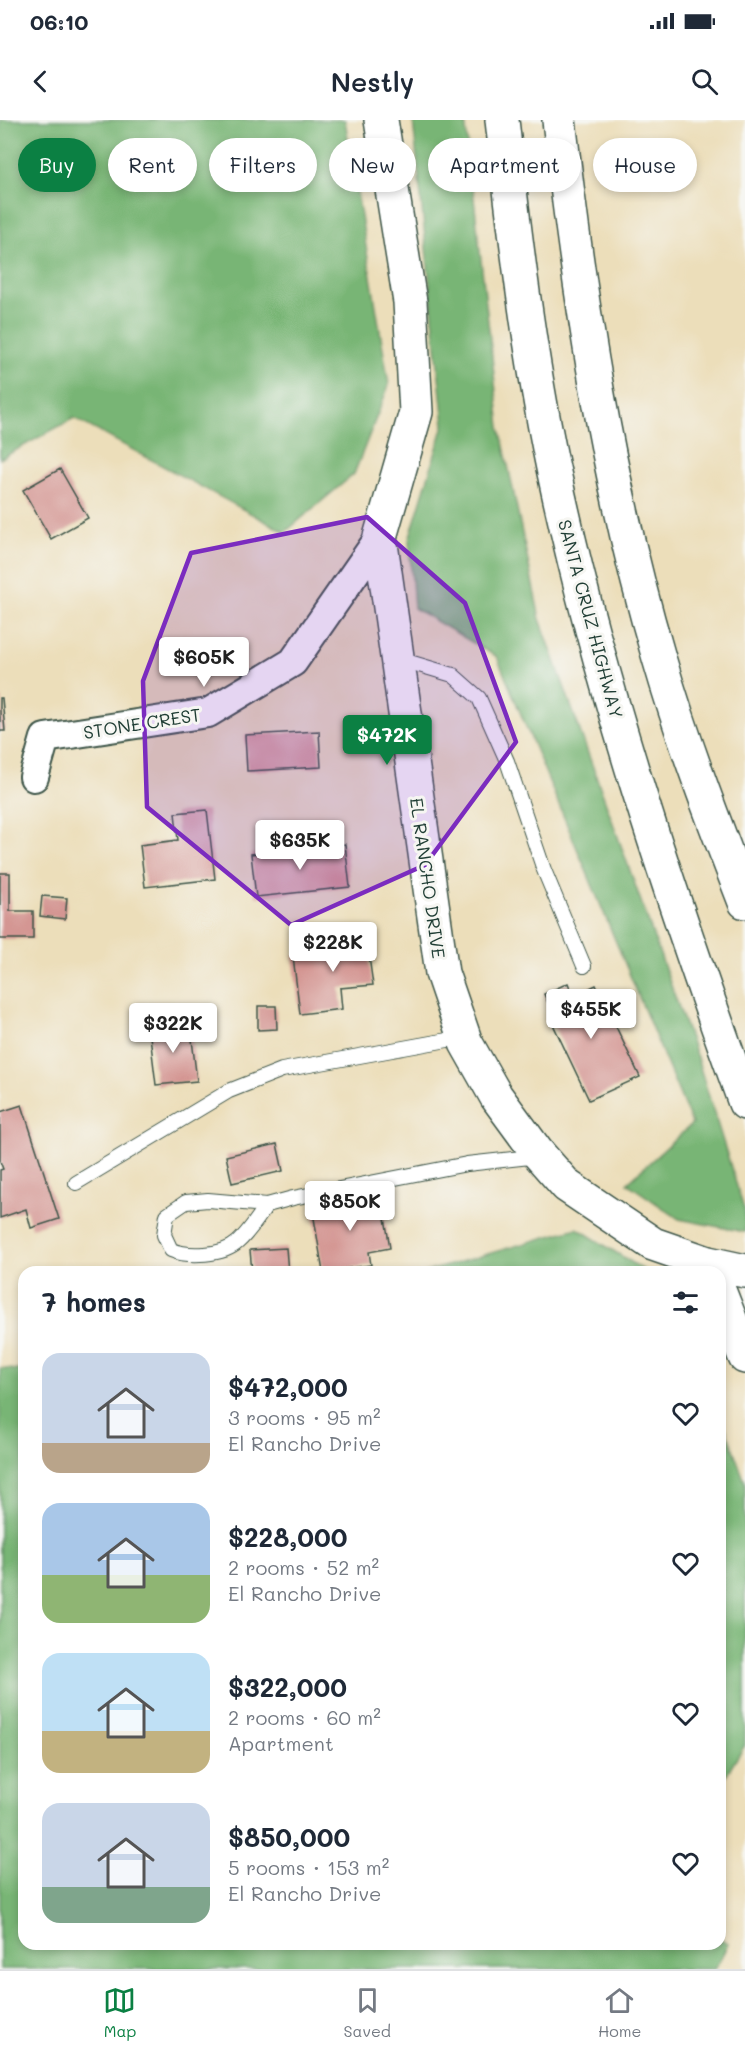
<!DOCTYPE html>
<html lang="en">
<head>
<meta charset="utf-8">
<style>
	body { margin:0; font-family:Mali,sans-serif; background:#f2f2f3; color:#1f2937; height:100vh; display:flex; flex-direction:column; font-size:22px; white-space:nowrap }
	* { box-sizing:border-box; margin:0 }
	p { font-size:20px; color:#747a83 }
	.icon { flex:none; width:33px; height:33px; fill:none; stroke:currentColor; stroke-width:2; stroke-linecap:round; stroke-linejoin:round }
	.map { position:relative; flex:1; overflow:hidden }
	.sheet { position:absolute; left:18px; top:1146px; width:708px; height:684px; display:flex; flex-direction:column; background:#fff; border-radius:18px; box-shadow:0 3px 9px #0003 }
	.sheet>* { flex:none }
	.banner { position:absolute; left:18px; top:18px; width:710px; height:54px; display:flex; gap:12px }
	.price { position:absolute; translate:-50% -51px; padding:0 14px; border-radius:6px; background:#fff; color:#222; font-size:20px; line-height:39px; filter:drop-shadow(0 2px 3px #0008) }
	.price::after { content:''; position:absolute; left:50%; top:36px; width:18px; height:14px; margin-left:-9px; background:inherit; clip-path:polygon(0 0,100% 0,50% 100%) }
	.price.on { background:#0b8043; color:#fff }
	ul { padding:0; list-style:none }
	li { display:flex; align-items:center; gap:18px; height:150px; padding:0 24px }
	li span { display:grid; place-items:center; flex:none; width:168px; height:120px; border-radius:18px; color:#555 }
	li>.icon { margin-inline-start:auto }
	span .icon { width:72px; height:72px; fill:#fffc; stroke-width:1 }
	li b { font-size:26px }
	h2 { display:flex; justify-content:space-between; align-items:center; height:72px; padding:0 24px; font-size:26px }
	.chip { padding:0 21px; border-radius:27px; background:#fff; box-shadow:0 3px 9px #0003; font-size:21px; line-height:54px }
	.chip.on { background:#0b8043; color:#fff }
	.status { display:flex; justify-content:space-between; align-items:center; height:42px; padding:0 30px; background:#fff; direction:ltr }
	.status svg { height:16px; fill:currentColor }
	header { display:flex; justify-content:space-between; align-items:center; height:78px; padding:0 24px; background:#fff; font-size:27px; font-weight:600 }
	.tabs { display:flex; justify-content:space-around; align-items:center; height:84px; border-top:2px solid #e0e1e3; background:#fff; font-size:16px; color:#747a83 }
	.tabs a { display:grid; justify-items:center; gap:3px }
	.tabs .on { color:#0b8043 }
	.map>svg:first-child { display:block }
</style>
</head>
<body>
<div class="status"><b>06:10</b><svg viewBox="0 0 49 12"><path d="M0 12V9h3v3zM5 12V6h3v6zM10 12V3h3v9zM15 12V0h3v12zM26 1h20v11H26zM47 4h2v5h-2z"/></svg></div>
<header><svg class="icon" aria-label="back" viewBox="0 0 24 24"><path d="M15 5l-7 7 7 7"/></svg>Nestly<svg class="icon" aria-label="search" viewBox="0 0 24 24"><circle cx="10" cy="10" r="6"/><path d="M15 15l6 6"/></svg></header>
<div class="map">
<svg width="745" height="1849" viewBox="0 0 745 1849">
	<rect width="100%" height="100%" fill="#f6f6f2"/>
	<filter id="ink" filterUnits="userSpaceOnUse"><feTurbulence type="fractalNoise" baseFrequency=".0167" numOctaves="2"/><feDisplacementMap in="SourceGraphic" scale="12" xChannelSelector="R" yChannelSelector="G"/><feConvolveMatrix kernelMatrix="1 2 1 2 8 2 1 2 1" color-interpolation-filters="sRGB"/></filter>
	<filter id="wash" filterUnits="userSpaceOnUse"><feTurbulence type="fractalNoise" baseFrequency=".008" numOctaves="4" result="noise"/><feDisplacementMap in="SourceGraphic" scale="24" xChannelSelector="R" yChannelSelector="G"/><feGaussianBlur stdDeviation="1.35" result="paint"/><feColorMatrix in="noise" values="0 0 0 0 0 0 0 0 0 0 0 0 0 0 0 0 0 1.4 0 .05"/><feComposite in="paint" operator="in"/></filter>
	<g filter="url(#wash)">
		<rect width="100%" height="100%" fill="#ecdeba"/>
		<path fill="#78b574" stroke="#4c7954" stroke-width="1.5" d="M 0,0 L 345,0 L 389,265 L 354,354 L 285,412 L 74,298 L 0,339 Z
			M 413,0 L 465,0 L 500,307 L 540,499 L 697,938 L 745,1092 L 745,1112 L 679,1099 L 627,1063 L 692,1004 L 497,537 L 414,488 L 409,420 L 444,305 Z
			M 577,1108 L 647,1152 L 426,1152 Z
			M 0,1248 L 24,1251 L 24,1824 L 720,1824 L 720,1818 L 728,1824 L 715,1849 L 0,1849 Z
			M 720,1293 L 745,1362 L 745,1625 L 720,1665 Z"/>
		<g id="blocks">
			<path fill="#d49693" d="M 60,349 L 88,398 L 51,419 L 23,370 Z
				M 0,578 L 2,578 L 5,611 L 0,611 Z
				M 319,611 L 321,647 L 247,651 L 245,615 Z
				M 207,690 L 215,759 L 145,767 L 140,725 L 178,720 L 175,693 Z
				M 345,724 L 350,767 L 256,777 L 251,734 Z
				M 0,753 L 10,753 L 10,791 L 33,791 L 33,819 L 0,819 Z
				M 42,776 L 67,778 L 65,799 L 40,796 Z
				M 365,808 L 373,865 L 340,868 L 342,889 L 300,894 L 293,836 L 339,831 L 336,811 Z
				M 568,863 L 573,876 L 596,865 L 640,957 L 589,980 L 551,900 L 555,898 L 544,874 Z
				M 258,886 L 276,886 L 277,909 L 258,910 Z
				M 190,903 L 197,961 L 156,965 L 149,908 Z
				M 22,985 L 59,1099 L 31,1108 L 26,1089 L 0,1098 L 0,1050 L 3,1049 L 0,1041 L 0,992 Z
				M 277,1024 L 283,1051 L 232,1063 L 226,1036 Z
				M 381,1074 L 390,1128 L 369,1132 L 371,1145 L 323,1152 L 312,1086 Z
				M 286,1128 L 288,1152 L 252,1152 L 250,1130 Z"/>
		</g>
	</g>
	<g filter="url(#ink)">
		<use href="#blocks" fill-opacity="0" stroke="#3e5548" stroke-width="1.5"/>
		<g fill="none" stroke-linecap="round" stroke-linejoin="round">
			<defs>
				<path id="lane" d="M 399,539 L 453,555 L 479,578 L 507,641 L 544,750 L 584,846
					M 76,1063 L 229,971 L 282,950 L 464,917
					M 267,1085 L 208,1080 L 186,1082 L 167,1095 L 164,1115 L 171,1130 C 188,1137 223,1136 238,1122 C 249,1112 258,1098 267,1085 L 293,1078 L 467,1044 L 539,1036"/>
				<path id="street" d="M 34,657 L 45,618 L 208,593 L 293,542 L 380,417"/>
				<path id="secondary" d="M 381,0 L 410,182 L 416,292 L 380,417 L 442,853 L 466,923 L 496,976 L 537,1032 L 567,1066 L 653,1124 L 708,1143 L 745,1151
					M 720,1173 L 745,1237"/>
				<path id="highway" d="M 502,0 C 515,117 529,233 553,348 C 599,565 670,775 745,983
					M 559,0 C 580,182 607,362 659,538 C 683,621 714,702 745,782"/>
			</defs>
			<use href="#lane" stroke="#3e5548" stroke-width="16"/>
			<use href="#street" stroke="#3e5548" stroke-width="32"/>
			<use href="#secondary" stroke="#3e5548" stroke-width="36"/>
			<use href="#highway" stroke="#3e5548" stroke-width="36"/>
			<use href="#lane" stroke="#fff" stroke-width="14"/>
			<use href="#street" stroke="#fff" stroke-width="28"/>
			<use href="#secondary" stroke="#fff" stroke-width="33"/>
			<use href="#highway" stroke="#fff" stroke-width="33"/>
		</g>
	</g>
	<path fill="#7b2cbf" fill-opacity="0.2" stroke="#7b2cbf" stroke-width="4.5" stroke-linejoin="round" d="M 367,397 L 465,483 L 516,622 L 425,745 L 291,805 L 147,687 L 143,561 L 191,433 Z"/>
	<g text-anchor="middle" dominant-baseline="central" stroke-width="6" stroke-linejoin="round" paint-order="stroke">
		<g font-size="18" fill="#1f3d34" stroke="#f6f6f2">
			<text transform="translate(591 499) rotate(75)">SANTA CRUZ HIGHWAY</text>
			<text transform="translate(142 603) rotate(-9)">STONE CREST</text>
			<text transform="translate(428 758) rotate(82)">EL RANCHO DRIVE</text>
		</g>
	</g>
</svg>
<b class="price" style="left:204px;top:568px">$605K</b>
<b class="price on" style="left:387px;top:646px">$472K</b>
<b class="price" style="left:300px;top:751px">$635K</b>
<b class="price" style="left:333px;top:853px">$228K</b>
<b class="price" style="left:591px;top:920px">$455K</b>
<b class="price" style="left:173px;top:934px">$322K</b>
<b class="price" style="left:350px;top:1112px">$850K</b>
<div class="banner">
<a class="chip on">Buy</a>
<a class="chip">Rent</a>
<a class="chip">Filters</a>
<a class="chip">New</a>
<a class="chip">Apartment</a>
<a class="chip">House</a>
</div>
<section class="sheet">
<h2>7 homes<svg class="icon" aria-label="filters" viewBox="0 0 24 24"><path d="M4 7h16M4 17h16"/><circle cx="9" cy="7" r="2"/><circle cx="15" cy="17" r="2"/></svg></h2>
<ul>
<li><span style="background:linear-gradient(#c9d6e8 75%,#b9a48a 0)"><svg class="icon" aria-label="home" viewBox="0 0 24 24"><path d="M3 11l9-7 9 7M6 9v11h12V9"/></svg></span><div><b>$472,000</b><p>3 rooms · 95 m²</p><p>El Rancho Drive</p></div><svg class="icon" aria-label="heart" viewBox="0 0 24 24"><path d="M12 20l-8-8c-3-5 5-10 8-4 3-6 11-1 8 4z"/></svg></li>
<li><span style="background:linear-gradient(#a9c7e8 60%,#8fb573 0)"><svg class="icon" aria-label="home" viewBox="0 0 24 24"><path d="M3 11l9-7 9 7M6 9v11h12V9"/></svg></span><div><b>$228,000</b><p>2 rooms · 52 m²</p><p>El Rancho Drive</p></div><svg class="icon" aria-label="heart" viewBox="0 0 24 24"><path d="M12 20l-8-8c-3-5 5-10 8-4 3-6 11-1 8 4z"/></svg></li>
<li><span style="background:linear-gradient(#bfe0f5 65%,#c2b280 0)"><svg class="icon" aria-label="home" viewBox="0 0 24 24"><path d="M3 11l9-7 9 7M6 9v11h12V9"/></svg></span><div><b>$322,000</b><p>2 rooms · 60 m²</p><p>Apartment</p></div><svg class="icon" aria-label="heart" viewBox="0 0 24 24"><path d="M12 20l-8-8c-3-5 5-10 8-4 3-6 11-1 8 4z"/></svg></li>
<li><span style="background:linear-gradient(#c9d6e8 70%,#7fa58c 0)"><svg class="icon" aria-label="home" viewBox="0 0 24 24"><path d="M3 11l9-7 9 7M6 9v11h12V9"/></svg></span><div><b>$850,000</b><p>5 rooms · 153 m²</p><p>El Rancho Drive</p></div><svg class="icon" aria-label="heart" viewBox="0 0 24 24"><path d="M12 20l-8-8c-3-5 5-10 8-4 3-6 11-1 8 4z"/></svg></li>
</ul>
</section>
</div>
<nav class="tabs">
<a class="on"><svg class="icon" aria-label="map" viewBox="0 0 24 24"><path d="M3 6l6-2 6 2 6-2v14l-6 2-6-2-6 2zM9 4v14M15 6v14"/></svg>Map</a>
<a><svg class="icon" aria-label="saved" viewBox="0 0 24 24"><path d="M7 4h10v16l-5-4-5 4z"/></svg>Saved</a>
<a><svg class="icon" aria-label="home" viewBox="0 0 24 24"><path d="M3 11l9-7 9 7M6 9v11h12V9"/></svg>Home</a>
</nav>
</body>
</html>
